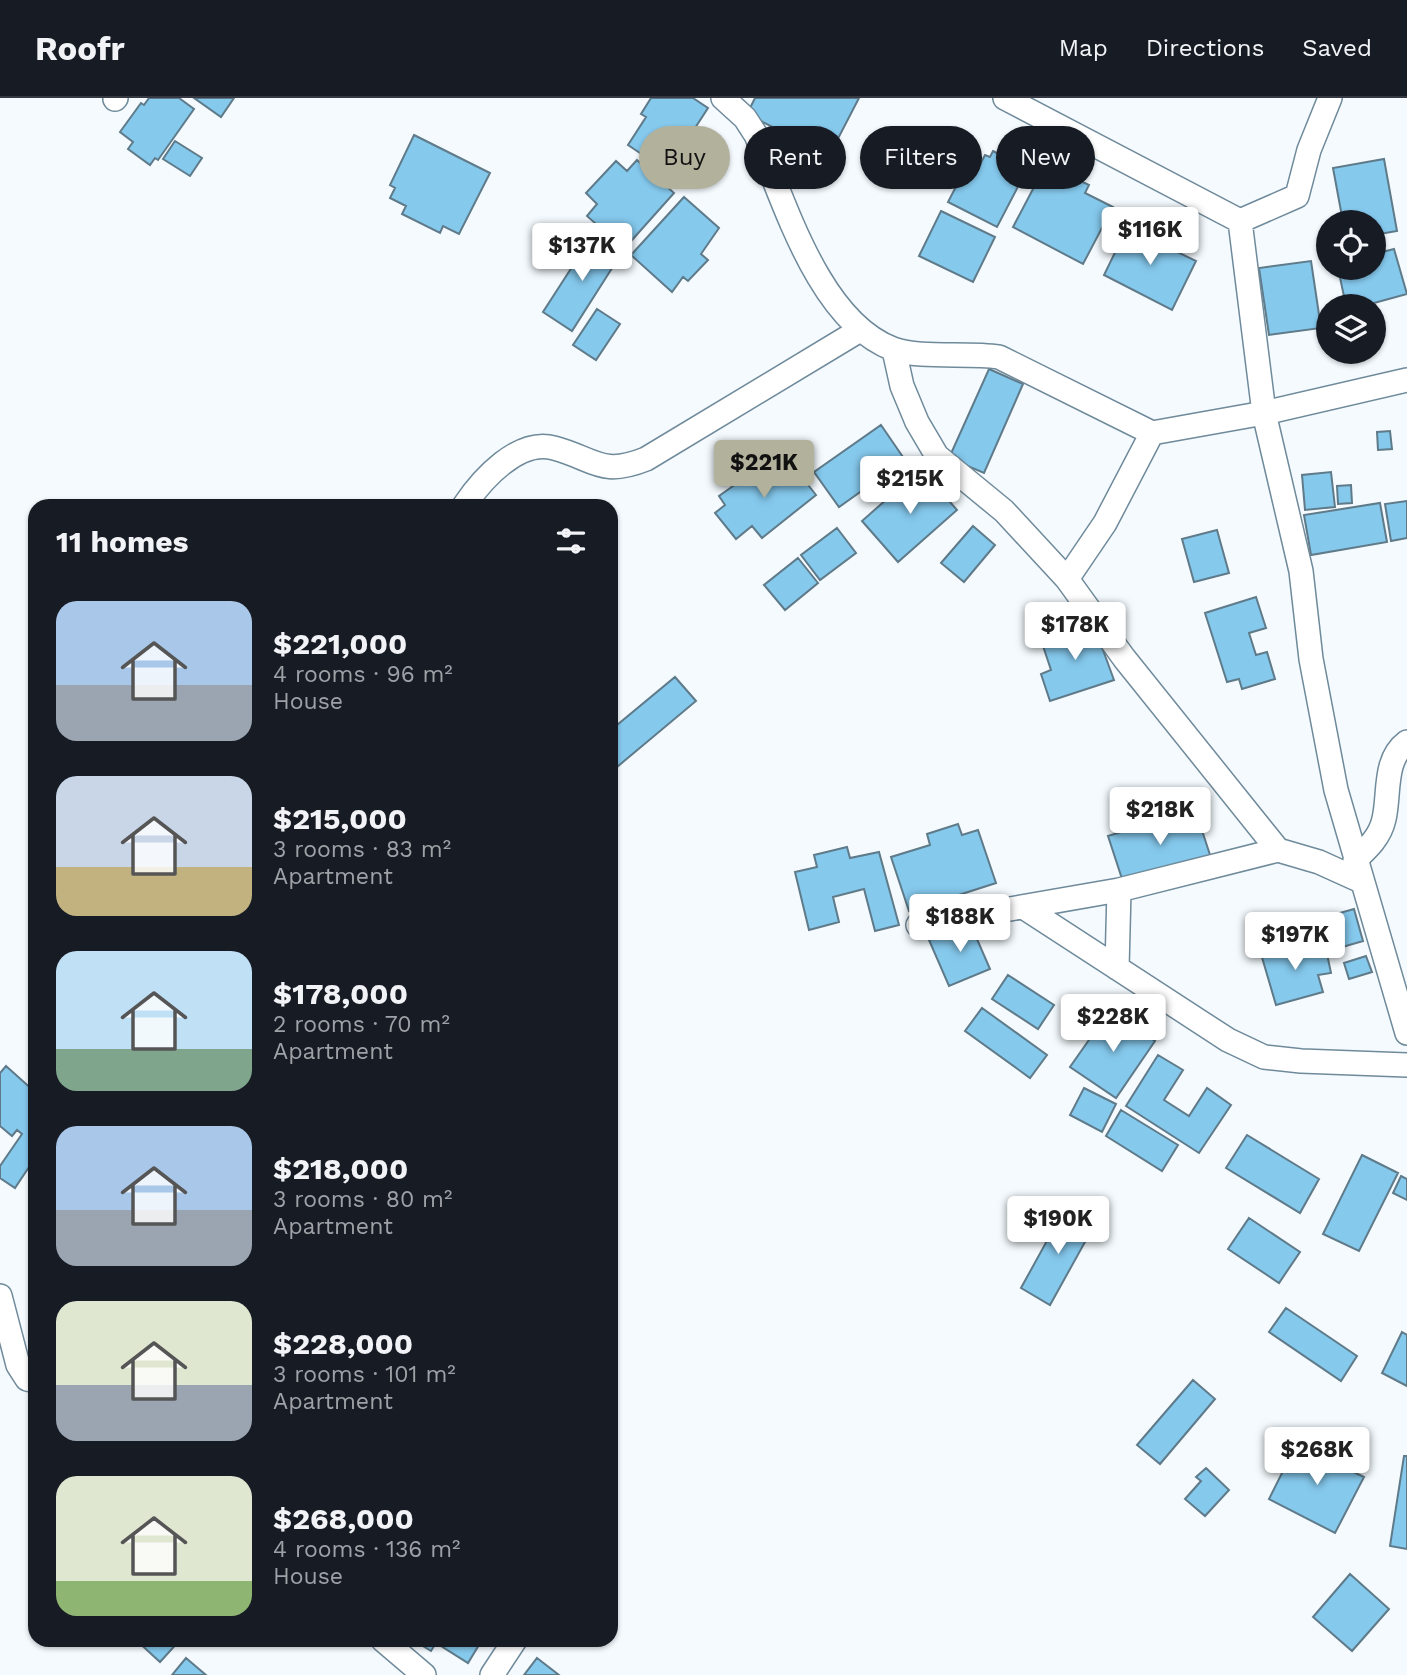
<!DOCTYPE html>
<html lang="en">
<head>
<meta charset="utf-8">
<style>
	body { margin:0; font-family:"Work Sans",sans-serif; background:#242831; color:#f1f3f6; height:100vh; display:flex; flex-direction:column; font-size:26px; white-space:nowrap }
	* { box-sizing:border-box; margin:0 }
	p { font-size:23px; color:#9ea1a6 }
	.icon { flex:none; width:38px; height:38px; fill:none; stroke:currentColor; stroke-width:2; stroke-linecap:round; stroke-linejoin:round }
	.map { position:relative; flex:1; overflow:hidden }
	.sheet { position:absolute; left:28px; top:401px; width:590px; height:1148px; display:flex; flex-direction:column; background:#171b24; border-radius:21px; box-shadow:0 2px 5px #0004 }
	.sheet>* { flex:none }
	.guide { position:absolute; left:639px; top:28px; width:663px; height:63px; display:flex; gap:14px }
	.fabs { position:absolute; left:1316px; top:112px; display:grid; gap:14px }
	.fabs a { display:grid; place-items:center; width:70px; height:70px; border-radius:50%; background:#171b24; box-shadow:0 2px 5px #0004; font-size:35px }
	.price { position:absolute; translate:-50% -60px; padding:0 16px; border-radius:7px; background:#fff; color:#222; font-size:23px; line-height:46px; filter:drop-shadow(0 2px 4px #0008) }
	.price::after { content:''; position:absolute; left:50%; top:42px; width:21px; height:16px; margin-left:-10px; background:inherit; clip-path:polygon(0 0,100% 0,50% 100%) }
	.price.current { background:#b2b19c; color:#111 }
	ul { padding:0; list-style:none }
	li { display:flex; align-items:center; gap:21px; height:175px; padding:0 28px }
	li span { display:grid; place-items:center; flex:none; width:196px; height:140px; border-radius:21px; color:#555 }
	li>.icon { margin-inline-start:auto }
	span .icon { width:84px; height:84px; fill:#fffc; stroke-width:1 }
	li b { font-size:30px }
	h2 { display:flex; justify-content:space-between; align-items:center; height:84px; padding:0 28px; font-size:30px }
	.chip { padding:0 24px; border-radius:32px; background:#171b24; box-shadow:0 2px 5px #0004; font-size:24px; line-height:63px }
	.chip.current { background:#b2b19c; color:#111 }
	header { display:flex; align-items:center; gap:42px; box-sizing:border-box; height:98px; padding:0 35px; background:#171b24; border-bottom:2px solid #363941 }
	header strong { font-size:33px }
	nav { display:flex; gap:38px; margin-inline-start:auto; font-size:24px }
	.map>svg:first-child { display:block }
</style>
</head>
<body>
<header>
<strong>Roofr</strong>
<nav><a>Map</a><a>Directions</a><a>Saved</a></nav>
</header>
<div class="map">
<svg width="1407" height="1577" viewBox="0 0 1407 1577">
	<rect width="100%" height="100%" fill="#f4fafe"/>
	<path fill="#85c9ed" stroke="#5f7a89" stroke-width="2" d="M 149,0 L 179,0 L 194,11 L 158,62 L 155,60 L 150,67 L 128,51 L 133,44 L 120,34 L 141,5 L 144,7 Z
		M 194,0 L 234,0 L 221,19 Z
		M 651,0 L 693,0 L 708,10 L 667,73 L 628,47 L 646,19 L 641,16 Z
		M 755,0 L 859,0 L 829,58 L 747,16 Z
		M 414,37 L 490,75 L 459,136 L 443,128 L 440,135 L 402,116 L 406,108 L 390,100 L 395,90 L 390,87 Z
		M 175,43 L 202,60 L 190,78 L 163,61 Z
		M 993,53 L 1006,60 L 1002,65 L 1024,77 L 997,129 L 948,104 L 964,73 L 974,78 L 985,57 L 990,59 Z
		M 1384,61 L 1397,133 L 1374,137 L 1374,124 L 1343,124 L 1333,70 Z
		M 637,62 L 674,95 L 624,151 L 587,118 L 597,106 L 586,95 L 616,63 L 627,73 Z
		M 1043,72 L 1057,80 L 1060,73 L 1089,87 L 1085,95 L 1113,109 L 1083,166 L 1013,129 Z
		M 684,99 L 719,130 L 701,156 L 708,162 L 688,183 L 683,179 L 672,194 L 631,157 Z
		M 941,113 L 995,139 L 973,184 L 919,158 Z
		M 1143,129 L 1170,143 L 1167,149 L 1196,163 L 1172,212 L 1104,177 L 1126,132 L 1138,139 Z
		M 592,138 L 621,156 L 572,233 L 543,214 Z
		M 1394,151 L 1407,196 L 1374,205 L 1375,213 L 1374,213 L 1374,208 L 1346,208 L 1338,170 L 1374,170 L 1374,156 Z
		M 1311,163 L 1321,230 L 1269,237 L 1259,170 Z
		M 597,211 L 620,226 L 596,262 L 573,247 Z
		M 989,271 L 1023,286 L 984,375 L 949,360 Z
		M 881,327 L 905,362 L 839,409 L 814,374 Z
		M 1390,333 L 1392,351 L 1378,352 L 1377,334 Z
		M 786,359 L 816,397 L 762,440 L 752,428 L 736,441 L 715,415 L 725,407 L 719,398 L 750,376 L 755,384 Z
		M 921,371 L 957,412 L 898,464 L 862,423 Z
		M 1331,374 L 1335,409 L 1305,412 L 1302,377 Z
		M 1351,387 L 1352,405 L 1338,406 L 1337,388 Z
		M 1407,403 L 1407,440 L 1391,443 L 1385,406 Z
		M 1380,405 L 1387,444 L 1311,457 L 1304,417 Z
		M 973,428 L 995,447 L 964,484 L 941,465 Z
		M 837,430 L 856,455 L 820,482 L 801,457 Z
		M 1217,432 L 1229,475 L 1194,484 L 1182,441 Z
		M 798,460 L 818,485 L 785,512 L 764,487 Z
		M 1256,499 L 1266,530 L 1249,535 L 1256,557 L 1267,554 L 1275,581 L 1242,591 L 1239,581 L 1227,584 L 1205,515 Z
		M 1092,522 L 1114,582 L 1050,603 L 1041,576 L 1051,572 L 1042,545 L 1056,541 L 1054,536 Z
		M 675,579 L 696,603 L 611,674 L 611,632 Z
		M 1177,709 L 1179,716 L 1195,711 L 1212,763 L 1125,790 L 1108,738 L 1154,724 L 1152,716 Z
		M 958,726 L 962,737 L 978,732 L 996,785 L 909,813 L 891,759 L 930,747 L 927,736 Z
		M 847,749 L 850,760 L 879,754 L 899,827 L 875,833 L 864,791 L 833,799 L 839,824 L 809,832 L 795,774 L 817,769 L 814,757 Z
		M 1354,811 L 1363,843 L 1339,850 L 1329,818 Z
		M 970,825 L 990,871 L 949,888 L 929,842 Z
		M 1308,843 L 1311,854 L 1326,851 L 1331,875 L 1318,877 L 1323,894 L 1276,907 L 1261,856 Z
		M 1366,858 L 1372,874 L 1349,881 L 1344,865 Z
		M 1008,877 L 1054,907 L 1038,931 L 992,901 Z
		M 982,910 L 1047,957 L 1030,980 L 965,933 Z
		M 1110,912 L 1155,943 L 1116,1000 L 1070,969 Z
		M 1158,957 L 1183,972 L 1164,1002 L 1189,1018 L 1207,990 L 1231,1007 L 1199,1055 L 1126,1008 Z
		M 6,968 L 35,994 L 35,1060 L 15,1090 L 0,1080 L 0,1068 L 22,1036 L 17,1032 L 12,1038 L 0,1028 L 0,975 Z
		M 1084,990 L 1116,1006 L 1102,1034 L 1070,1017 Z
		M 1121,1012 L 1178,1047 L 1162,1073 L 1106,1038 Z
		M 1247,1037 L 1319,1081 L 1300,1115 L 1226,1070 Z
		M 1362,1057 L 1398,1075 L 1359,1153 L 1323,1136 Z
		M 1401,1078 L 1407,1081 L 1407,1102 L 1393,1095 Z
		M 1065,1110 L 1095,1126 L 1050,1207 L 1021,1190 Z
		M 1249,1120 L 1300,1154 L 1279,1185 L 1228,1151 Z
		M 1286,1210 L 1357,1258 L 1341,1283 L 1269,1234 Z
		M 1402,1234 L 1407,1237 L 1407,1288 L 1382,1275 Z
		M 1193,1282 L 1215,1301 L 1160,1366 L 1137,1347 Z
		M 1297,1345 L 1326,1360 L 1329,1354 L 1352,1366 L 1349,1372 L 1364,1379 L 1335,1435 L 1269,1401 Z
		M 1404,1358 L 1407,1358 L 1407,1451 L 1390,1448 Z
		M 1206,1370 L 1229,1392 L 1205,1418 L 1185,1401 L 1201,1383 L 1196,1379 Z
		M 1350,1476 L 1389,1511 L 1352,1553 L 1313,1519 Z
		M 136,1542 L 180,1542 L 160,1564 Z
		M 413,1542 L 482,1542 L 468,1565 L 436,1545 L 431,1553 Z
		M 186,1560 L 206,1577 L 172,1577 Z
		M 537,1560 L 559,1577 L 524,1577 Z"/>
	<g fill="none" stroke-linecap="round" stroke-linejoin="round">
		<defs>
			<path id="minor" d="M 723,0 L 745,20 L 756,37 C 785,105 819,223 893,251 C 920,261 968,254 999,259 L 1152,335 L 1264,315 L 1407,282
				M 1005,0 L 1240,123
				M 1330,0 L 1309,52 L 1297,98 L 1240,123 L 1264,315 L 1301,473 L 1311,561 L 1336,692 L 1407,935
				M 115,1 L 116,0
				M 894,252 L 902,288 L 917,324 L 937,358 L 1004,413 L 1067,481 L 1124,560 L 1278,752
				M 464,408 C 482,381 519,340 554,350 C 595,361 601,379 646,361 L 860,232
				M 1067,481 L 1105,425 L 1152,335
				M 1355,762 C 1368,750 1380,739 1384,721 C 1390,695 1383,662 1407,644
				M 1025,810 L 1228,942 L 1264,959 L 1301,963 L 1407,967
				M 918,827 L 1119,792 L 1278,752 L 1319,764 L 1361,783
				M 1117,870 L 1119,792
				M 0,1198 L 18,1267 L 27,1281 L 35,1283
				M 383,1542 L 424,1577
				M 492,1577 L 515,1542"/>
		</defs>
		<use href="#minor" stroke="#6f8a9a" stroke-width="26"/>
		<use href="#minor" stroke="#fff" stroke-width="23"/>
	</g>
</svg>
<div class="fabs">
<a><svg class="icon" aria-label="locate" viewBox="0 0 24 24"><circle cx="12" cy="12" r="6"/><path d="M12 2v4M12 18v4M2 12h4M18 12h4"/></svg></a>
<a><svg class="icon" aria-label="layers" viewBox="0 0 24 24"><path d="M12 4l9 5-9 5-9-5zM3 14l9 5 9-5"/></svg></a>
</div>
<b class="price" style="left:1150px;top:169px">$116K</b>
<b class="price" style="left:582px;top:185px">$137K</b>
<b class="price current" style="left:764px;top:402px">$221K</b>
<b class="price" style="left:910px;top:418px">$215K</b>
<b class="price" style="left:1075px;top:564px">$178K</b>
<b class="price" style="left:1160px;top:749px">$218K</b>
<b class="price" style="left:960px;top:856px">$188K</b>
<b class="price" style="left:1295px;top:874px">$197K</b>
<b class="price" style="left:1113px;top:956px">$228K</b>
<b class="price" style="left:1058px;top:1158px">$190K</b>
<b class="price" style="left:1317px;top:1389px">$268K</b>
<div class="guide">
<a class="chip current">Buy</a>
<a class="chip">Rent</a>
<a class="chip">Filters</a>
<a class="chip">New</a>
</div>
<section class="sheet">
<h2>11 homes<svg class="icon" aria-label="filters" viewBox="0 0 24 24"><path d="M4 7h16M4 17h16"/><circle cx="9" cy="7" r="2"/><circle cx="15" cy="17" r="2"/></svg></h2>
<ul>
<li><span style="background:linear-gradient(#a9c7e8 60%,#9aa5b1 0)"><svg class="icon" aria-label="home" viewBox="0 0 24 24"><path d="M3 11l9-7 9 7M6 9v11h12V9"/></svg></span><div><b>$221,000</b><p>4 rooms · 96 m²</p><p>House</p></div></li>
<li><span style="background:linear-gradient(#c9d6e8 65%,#c2b280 0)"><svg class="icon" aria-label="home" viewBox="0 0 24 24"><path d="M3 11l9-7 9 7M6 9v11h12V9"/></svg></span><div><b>$215,000</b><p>3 rooms · 83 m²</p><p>Apartment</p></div></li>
<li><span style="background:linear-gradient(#bfe0f5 70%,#7fa58c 0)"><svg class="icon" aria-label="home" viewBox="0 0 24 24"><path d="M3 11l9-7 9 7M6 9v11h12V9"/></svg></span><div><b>$178,000</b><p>2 rooms · 70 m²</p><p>Apartment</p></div></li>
<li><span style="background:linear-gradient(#a9c7e8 60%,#9aa5b1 0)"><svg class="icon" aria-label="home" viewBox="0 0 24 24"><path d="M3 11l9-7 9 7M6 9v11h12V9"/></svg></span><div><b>$218,000</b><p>3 rooms · 80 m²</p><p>Apartment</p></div></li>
<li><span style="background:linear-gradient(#dfe7d0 60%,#9aa5b1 0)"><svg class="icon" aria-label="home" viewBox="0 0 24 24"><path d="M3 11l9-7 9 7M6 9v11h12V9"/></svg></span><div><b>$228,000</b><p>3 rooms · 101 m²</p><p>Apartment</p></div></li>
<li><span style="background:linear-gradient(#dfe7d0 75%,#8fb573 0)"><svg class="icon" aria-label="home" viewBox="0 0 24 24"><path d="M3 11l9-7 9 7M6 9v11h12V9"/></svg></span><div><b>$268,000</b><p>4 rooms · 136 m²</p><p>House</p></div></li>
</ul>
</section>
</div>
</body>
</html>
